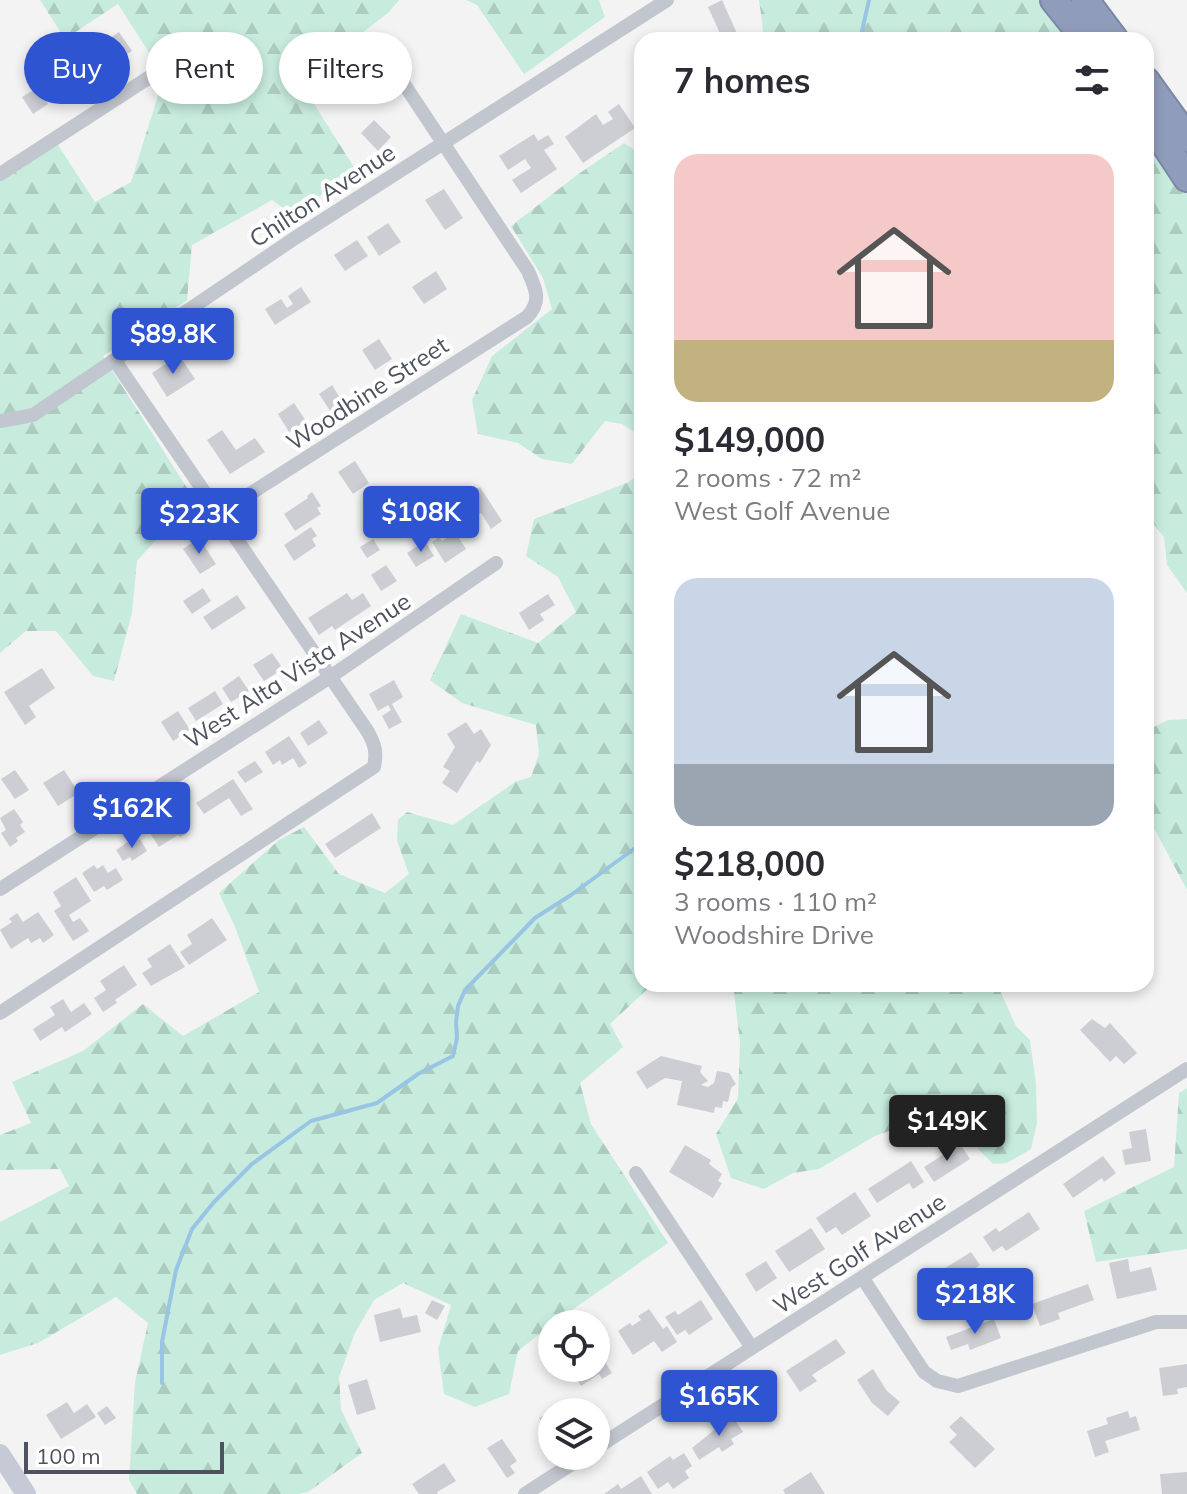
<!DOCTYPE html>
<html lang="en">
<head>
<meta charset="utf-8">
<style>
	body { margin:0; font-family:Mulish,sans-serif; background:#f2f2f3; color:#2b2b33; height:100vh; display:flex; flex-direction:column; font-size:30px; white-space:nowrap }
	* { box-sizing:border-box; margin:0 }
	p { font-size:26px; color:#7c7c81 }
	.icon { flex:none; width:44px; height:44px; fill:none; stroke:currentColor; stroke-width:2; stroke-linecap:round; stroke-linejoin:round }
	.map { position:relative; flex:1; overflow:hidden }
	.panel { position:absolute; left:634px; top:32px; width:520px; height:960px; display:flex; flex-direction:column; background:#fff; border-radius:24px; box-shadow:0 4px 12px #0003 }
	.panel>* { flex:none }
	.hud { position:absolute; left:24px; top:32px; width:490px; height:72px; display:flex; gap:16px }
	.tools { position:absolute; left:538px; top:1310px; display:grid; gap:16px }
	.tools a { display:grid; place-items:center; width:72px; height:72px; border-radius:50%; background:#fff; box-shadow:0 4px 12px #0003; font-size:40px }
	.scale { position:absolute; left:24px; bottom:20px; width:200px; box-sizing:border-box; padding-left:8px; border:4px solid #4c525e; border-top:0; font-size:22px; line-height:28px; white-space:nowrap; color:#4c525e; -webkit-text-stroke:6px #fff; paint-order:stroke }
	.price { position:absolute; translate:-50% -68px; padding:0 18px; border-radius:8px; background:#2f54d2; color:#fff; font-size:26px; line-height:52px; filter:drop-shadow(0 2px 4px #0008) }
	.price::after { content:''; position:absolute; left:50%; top:48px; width:24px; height:18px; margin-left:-12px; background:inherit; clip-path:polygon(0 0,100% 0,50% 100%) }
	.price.active { background:#222; color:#fff }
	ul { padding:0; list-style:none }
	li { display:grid; align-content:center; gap:16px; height:424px; padding:0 40px }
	li span { display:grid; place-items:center; height:248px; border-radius:24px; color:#555 }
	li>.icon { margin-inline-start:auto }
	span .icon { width:144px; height:144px; fill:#fffc; stroke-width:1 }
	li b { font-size:34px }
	h2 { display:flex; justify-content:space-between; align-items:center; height:96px; padding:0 40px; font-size:34px }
	.pill { padding:0 28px; border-radius:36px; background:#fff; box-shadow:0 4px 12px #0003; font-size:28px; line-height:72px }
	.pill.active { background:#2f54d2; color:#fff }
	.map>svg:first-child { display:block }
</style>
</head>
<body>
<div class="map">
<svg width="1187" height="1494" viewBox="0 0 1187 1494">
	<defs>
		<pattern id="forest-firs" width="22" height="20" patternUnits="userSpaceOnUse" patternTransform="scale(2)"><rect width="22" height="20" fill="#c7ecdd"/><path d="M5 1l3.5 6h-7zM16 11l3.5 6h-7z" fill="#adccc0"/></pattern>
	</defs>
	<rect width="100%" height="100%" fill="#f4f3f3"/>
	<path fill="url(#forest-firs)" d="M 40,0 L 399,0 L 389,12 L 323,64 L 309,96 L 357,172 L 292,214 L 272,200 L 192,245 L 187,300 L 103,356 L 187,488 L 171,523 L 137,561 L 132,613 L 114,681 L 93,676 L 56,631 L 26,631 L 0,653 L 0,174 L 54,139 L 95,202 L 131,182 L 164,76 L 118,4 L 65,39 Z
		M 466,0 L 599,0 L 605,17 L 524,74 L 477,5 Z
		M 759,0 L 1054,0 L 1086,40 L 762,40 L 763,29 Z
		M 1146,116 L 1187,178 L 1187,593 L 1167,565 L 1164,537 L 1146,514 Z
		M 624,143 L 642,155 L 642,437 L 622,424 L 605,421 L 572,464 L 542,459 L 518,443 L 478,434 L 472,400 L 492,356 L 552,309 L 543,278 L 511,226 L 577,175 Z
		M 642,471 L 642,984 L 653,984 L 610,1024 L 623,1047 L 580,1083 L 591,1124 L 668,1243 L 552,1324 L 518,1351 L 509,1394 L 475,1407 L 444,1394 L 438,1349 L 451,1305 L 403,1283 L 374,1300 L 355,1333 L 339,1377 L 341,1409 L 362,1453 L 308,1492 L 298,1494 L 137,1494 L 129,1480 L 135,1382 L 148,1323 L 116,1297 L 38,1343 L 0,1355 L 0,1222 L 69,1186 L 60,1169 L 0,1170 L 0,1135 L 31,1123 L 12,1082 L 83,1051 L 143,1004 L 183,1036 L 259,992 L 235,927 L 219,893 L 279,840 L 304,827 L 339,874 L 385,893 L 409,874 L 397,841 L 398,820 L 407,812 L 453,825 L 515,782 L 531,777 L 539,754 L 536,725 L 462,703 L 430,680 L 461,614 L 538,643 L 576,612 L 558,577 L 526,556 L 534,519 L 629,482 Z
		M 1187,719 L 1187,890 L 1146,813 L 1146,731 L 1168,720 Z
		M 733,984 L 997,984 L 1016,1026 L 1030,1040 L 1036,1084 L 1037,1123 L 1031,1149 L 1007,1163 L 993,1164 L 979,1150 L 955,1097 L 939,1094 L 915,1122 L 875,1136 L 819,1169 L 793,1173 L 764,1189 L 731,1178 L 716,1134 L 738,1098 L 740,1043 Z
		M 1187,1088 L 1187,1249 L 1096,1262 L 1084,1211 L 1174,1167 L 1179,1093 Z"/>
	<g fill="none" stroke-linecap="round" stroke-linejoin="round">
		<path stroke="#99c5e4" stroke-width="4" d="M 860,40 L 869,0
			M 162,1383 L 162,1342 L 176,1270 L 192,1229 L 214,1202 L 252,1164 L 311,1121 L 377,1103 L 418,1074 L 453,1056 L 457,1038 L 456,1022 L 458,1006 L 465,990 L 535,918 L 571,895 L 642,843"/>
	</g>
	<path fill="#cdced4" d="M 722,0 L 740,40 L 723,40 L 708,7 Z
		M 119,32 L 132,51 L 119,59 L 107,40 Z
		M 99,47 L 111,65 L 97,74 L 85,56 Z
		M 79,61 L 90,78 L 76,87 L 65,70 Z
		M 58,74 L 70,92 L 56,101 L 45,83 Z
		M 38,87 L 48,104 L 33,114 L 22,97 Z
		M 619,104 L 635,128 L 583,163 L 565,137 L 596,114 L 603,125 L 613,119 L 608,112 Z
		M 374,120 L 391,137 L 378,151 L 361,133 Z
		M 534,134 L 538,141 L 548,135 L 554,144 L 544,150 L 557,169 L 521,193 L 512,180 L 531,168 L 525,159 L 508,170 L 499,156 Z
		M 444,189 L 463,218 L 445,230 L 425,200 Z
		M 388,223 L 401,242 L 379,256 L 367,237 Z
		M 357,240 L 368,256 L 345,271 L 334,255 Z
		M 436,271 L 447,289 L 424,304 L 412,287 Z
		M 301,287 L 311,302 L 275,325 L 265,309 L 281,299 L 287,308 L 293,304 L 288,296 Z
		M 379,339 L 392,359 L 375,370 L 362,350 Z
		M 179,355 L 195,379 L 167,397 L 152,373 Z
		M 332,385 L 344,404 L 331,412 L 319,394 Z
		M 294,403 L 306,421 L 289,432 L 278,414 Z
		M 222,430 L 236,450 L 255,438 L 265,452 L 230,474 L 207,440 Z
		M 355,461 L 369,483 L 353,494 L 338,472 Z
		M 480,487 L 502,521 L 491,529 L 481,513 L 466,523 L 454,504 Z
		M 312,492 L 321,506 L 317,508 L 321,514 L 295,531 L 284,514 L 308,498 L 307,496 Z
		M 311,527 L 317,536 L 312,539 L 316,546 L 294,561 L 284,545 Z
		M 455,532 L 466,549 L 445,563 L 432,542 L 439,537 L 442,541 Z
		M 199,538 L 216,564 L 200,574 L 183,549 Z
		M 373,539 L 380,550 L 367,558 L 360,547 Z
		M 425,541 L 434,556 L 416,567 L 407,553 Z
		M 386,565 L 397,581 L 381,591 L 371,575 Z
		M 203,588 L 211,601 L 192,614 L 183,601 Z
		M 347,593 L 352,600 L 363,593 L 371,606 L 335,630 L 332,626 L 319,635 L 308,618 Z
		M 548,594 L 555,605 L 540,614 L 544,620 L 529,630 L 519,613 Z
		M 237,595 L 246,608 L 212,630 L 203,617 Z
		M 272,653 L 283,669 L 264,681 L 253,665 Z
		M 42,668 L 55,688 L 29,706 L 36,717 L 25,725 L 4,692 Z
		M 239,676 L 249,691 L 231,702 L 222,688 Z
		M 394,680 L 403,697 L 392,704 L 402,722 L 389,729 L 382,716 L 391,710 L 388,705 L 378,711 L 369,694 Z
		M 215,691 L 223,704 L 196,721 L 188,708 Z
		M 178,711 L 190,730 L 173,741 L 161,722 Z
		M 319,720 L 328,733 L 308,746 L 300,733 Z
		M 466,722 L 474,734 L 481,729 L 491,745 L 480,763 L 477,761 L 457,793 L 442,783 L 450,771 L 443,767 L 455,747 L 447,734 Z
		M 289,736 L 307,763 L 299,768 L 293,758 L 282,765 L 280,760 L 273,765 L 265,752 Z
		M 255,761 L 263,772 L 245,783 L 237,772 Z
		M 15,770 L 29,790 L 15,799 L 1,779 Z
		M 64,770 L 79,793 L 58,806 L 43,783 Z
		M 233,779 L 253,809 L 241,816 L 229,798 L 204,814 L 196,803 Z
		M 14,809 L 23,822 L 20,825 L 25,832 L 16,838 L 18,841 L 10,847 L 1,833 L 6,830 L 0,818 Z
		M 372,813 L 381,828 L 335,858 L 325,844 Z
		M 179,820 L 187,833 L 180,837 L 178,835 L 159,847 L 148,830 L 160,822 L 162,825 L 170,821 L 172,824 Z
		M 132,839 L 135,842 L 140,839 L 147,851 L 132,861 L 130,857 L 123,861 L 116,850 Z
		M 94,865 L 97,869 L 103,865 L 108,873 L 116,868 L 123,880 L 107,890 L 104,886 L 94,892 L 82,873 Z
		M 76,877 L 91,901 L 69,915 L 73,922 L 80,918 L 89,931 L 73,941 L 54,911 L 61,906 L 53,892 Z
		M 38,912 L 54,935 L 43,943 L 40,938 L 31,943 L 28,938 L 11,949 L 0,930 L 12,922 L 9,919 L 17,913 L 23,922 Z
		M 212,918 L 227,940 L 189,965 L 180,952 L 192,944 L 187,935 Z
		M 170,944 L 185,967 L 151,986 L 142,973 L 152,967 L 147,959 Z
		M 124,965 L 137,985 L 115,1000 L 117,1003 L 103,1012 L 94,998 L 106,990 L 100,981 Z
		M 63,999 L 71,1012 L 84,1003 L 92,1014 L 65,1032 L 62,1027 L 40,1041 L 33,1029 L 55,1015 L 50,1007 Z
		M 1092,1019 L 1105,1028 L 1110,1023 L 1137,1053 L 1124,1064 L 1116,1056 L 1110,1062 L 1080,1030 Z
		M 661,1056 L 702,1066 L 700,1072 L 708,1081 L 701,1085 L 708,1087 L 714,1083 L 717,1071 L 729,1073 L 736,1084 L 731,1088 L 728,1102 L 723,1101 L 722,1108 L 715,1107 L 714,1113 L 677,1105 L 682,1081 L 665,1078 L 647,1089 L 636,1072 Z
		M 1146,1129 L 1151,1161 L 1125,1165 L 1122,1150 L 1132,1148 L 1129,1132 Z
		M 960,1144 L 970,1159 L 934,1182 L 924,1167 Z
		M 685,1145 L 711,1160 L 709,1164 L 722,1174 L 718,1181 L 722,1183 L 713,1198 L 669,1172 Z
		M 1103,1156 L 1116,1173 L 1104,1182 L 1102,1178 L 1073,1198 L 1063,1184 Z
		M 911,1161 L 924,1182 L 913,1189 L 909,1183 L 877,1203 L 868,1189 Z
		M 855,1192 L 871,1216 L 842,1235 L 836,1227 L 826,1233 L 816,1218 Z
		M 1029,1212 L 1040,1229 L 1006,1251 L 1002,1246 L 993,1252 L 983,1237 L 996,1228 L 999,1232 Z
		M 811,1228 L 825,1249 L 789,1272 L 775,1251 Z
		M 971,1252 L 980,1265 L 959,1279 L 961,1283 L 938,1299 L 926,1280 Z
		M 1128,1259 L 1130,1272 L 1151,1267 L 1157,1290 L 1117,1299 L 1109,1263 Z
		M 766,1261 L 777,1278 L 756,1292 L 745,1274 Z
		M 1088,1284 L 1094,1300 L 1058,1313 L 1060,1319 L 1040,1326 L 1032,1304 Z
		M 432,1300 L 445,1306 L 437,1320 L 425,1313 Z
		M 701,1300 L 713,1319 L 689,1335 L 685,1330 L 677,1335 L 665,1317 L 675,1311 L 678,1315 Z
		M 400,1308 L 403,1318 L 417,1315 L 421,1332 L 380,1342 L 374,1315 Z
		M 649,1309 L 663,1329 L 667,1326 L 677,1342 L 662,1352 L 654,1341 L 633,1355 L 618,1331 L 630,1323 L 632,1326 L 641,1320 L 638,1316 Z
		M 994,1319 L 1001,1338 L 970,1350 L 968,1344 L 951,1350 L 946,1337 Z
		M 836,1339 L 846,1353 L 812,1375 L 817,1381 L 800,1392 L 786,1371 Z
		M 596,1357 L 599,1362 L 603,1359 L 612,1373 L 602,1379 L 599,1374 L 581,1386 L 573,1374 L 582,1368 L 596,1368 Z
		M 1187,1364 L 1187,1387 L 1177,1389 L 1178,1394 L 1163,1396 L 1159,1368 Z
		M 873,1369 L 887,1391 L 900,1402 L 888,1416 L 872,1403 L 857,1380 Z
		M 367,1379 L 376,1409 L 357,1415 L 348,1385 Z
		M 67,1402 L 74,1413 L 87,1404 L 96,1417 L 61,1439 L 46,1415 Z
		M 107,1406 L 116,1418 L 105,1425 L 97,1413 Z
		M 555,1408 L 558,1412 L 552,1412 L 552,1439 L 539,1418 Z
		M 1128,1411 L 1130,1418 L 1136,1416 L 1140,1430 L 1105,1441 L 1109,1452 L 1095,1457 L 1087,1431 L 1108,1424 L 1106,1418 Z
		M 730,1412 L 743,1432 L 731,1439 L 734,1444 L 722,1452 L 719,1447 L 699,1460 L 692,1448 L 724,1422 L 721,1418 Z
		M 961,1416 L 995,1449 L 975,1468 L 949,1442 L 957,1435 L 949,1427 Z
		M 502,1439 L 517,1461 L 510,1466 L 515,1473 L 507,1478 L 487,1448 Z
		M 684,1453 L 692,1466 L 685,1471 L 689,1478 L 673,1489 L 668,1482 L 658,1489 L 647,1472 L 670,1456 L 673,1460 Z
		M 444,1463 L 456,1481 L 437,1492 L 438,1494 L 419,1494 L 412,1484 Z
		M 811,1472 L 825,1494 L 785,1494 L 783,1490 Z
		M 1187,1472 L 1187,1494 L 1162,1494 L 1160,1474 Z
		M 641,1476 L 652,1494 L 604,1494 L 618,1484 L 621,1489 Z"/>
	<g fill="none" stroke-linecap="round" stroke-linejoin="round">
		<defs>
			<path id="highway" d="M 1054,0 L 1086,40
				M 1085,0 L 1115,40
				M 1146,81 L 1187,138
				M 1146,116 L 1187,178"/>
		</defs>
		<use href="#highway" stroke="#7b87a7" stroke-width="30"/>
		<path stroke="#c2c7cf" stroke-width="14" d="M 0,174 L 159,71
			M 0,421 L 33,415 L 295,238 L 667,0
			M 220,513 L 527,317 C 542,301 536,289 528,271 L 398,75
			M 0,889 L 330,677 L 496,563
			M 0,1013 L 374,767 C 377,752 375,745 368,732 L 115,361
			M 636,1173 L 752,1348
			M 862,1277 L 924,1372 L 937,1381 L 958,1386 L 1156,1322 L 1187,1322
			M 596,1448 L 1187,1069
			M 525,1494 L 584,1456"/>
		<path stroke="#c6cad6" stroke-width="20" d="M 0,1454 L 26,1494"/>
		<use href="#highway" stroke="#909cbb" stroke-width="26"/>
	</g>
	<g text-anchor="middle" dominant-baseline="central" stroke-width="8" stroke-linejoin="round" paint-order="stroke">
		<g font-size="24" fill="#4c525e" stroke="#fff">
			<text transform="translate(322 195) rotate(-33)">Chilton Avenue</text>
			<text transform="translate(367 393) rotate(-33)">Woodbine Street</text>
			<text transform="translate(297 670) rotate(-33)">West Alta Vista Avenue</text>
			<text transform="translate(859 1253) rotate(-33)">West Golf Avenue</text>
		</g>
	</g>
</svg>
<div class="tools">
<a><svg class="icon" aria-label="locate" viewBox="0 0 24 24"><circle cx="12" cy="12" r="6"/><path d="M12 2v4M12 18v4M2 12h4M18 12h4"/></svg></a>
<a><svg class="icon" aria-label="layers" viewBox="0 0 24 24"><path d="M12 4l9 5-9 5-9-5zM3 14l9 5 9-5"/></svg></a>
</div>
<div class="scale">100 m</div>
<b class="price" style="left:173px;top:376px">$89.8K</b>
<b class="price" style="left:421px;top:554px">$108K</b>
<b class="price" style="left:199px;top:556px">$223K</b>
<b class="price" style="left:132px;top:850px">$162K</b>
<b class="price active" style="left:947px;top:1163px">$149K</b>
<b class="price" style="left:975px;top:1336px">$218K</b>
<b class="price" style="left:719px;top:1438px">$165K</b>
<div class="hud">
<a class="pill active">Buy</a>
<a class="pill">Rent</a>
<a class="pill">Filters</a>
</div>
<section class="panel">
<h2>7 homes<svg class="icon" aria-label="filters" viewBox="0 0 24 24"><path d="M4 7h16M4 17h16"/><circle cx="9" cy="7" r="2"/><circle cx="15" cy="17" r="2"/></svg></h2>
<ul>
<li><span style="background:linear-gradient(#f6c9c9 75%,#c2b280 0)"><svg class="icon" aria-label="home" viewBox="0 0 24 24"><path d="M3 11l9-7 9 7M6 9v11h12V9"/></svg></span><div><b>$149,000</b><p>2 rooms · 72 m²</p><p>West Golf Avenue</p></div></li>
<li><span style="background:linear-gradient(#c9d6e8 75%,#9aa5b1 0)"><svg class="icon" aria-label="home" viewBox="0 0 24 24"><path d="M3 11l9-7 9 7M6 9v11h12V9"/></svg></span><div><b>$218,000</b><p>3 rooms · 110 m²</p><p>Woodshire Drive</p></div></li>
</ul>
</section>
</div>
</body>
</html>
